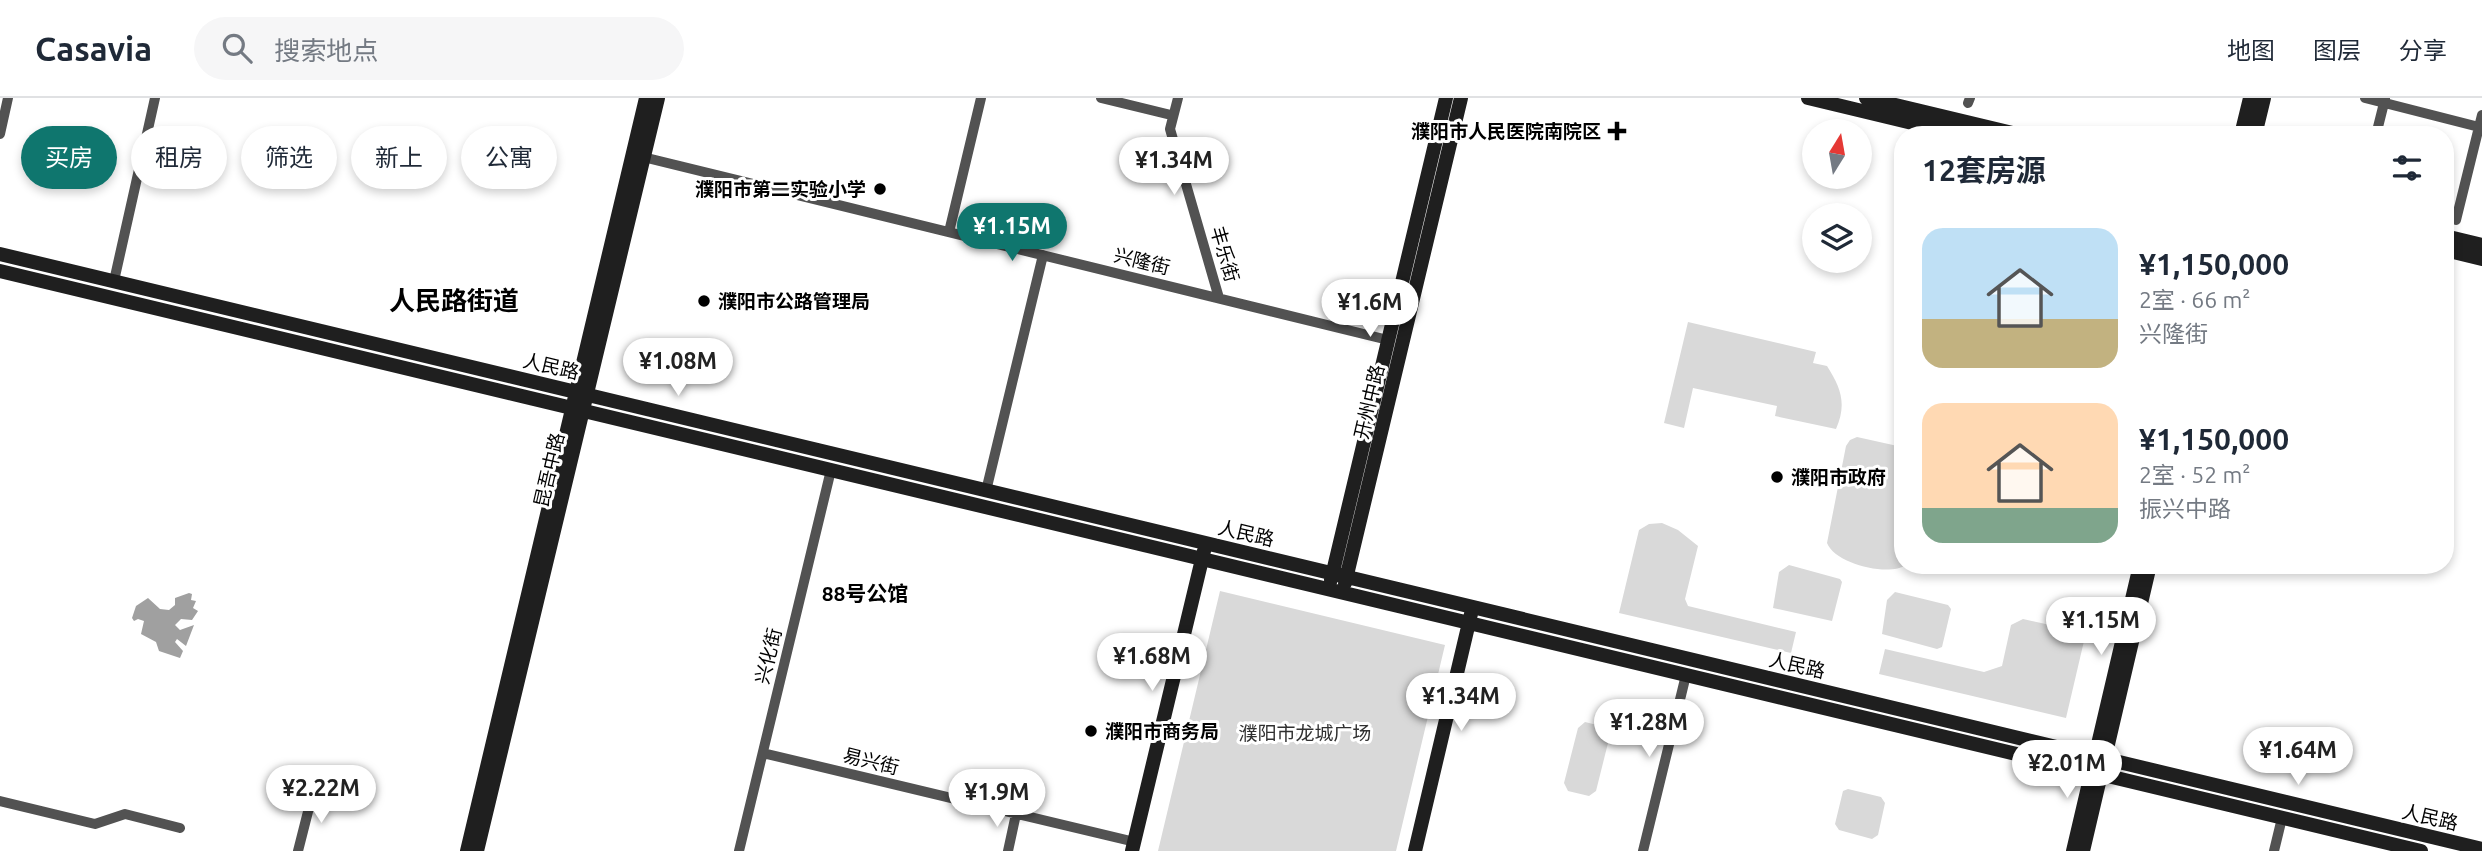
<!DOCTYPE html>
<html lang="zh">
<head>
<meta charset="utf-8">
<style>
	body { margin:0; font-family:Ubuntu,"Noto Sans SC",sans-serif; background:#f6f6f7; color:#1f2937; height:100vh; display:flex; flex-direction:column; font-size:26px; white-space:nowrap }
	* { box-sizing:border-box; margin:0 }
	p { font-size:23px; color:#747a83 }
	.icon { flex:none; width:38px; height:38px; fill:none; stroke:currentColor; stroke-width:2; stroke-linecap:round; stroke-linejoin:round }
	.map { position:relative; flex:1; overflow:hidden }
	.side { position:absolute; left:1894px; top:28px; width:560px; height:448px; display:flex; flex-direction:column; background:#fff; border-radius:28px; box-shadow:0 4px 10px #0003 }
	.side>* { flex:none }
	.top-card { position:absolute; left:21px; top:28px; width:665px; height:63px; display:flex; gap:14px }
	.needle { width:46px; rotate:11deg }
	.buttons { position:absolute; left:1802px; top:21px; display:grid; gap:14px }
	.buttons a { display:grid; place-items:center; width:70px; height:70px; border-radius:50%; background:#fff; box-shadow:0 4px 10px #0003; font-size:35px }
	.price { position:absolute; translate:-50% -60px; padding:0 16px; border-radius:24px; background:#fff; color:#222; font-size:23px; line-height:46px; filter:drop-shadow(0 2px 4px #0008) }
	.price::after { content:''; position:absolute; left:50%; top:42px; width:21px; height:16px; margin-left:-10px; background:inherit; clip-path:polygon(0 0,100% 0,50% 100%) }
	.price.active { background:#0f766e; color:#fff }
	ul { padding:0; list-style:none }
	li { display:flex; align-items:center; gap:21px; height:175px; padding:0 28px }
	li span { display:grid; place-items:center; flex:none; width:196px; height:140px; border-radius:21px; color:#555 }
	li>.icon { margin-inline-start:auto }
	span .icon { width:84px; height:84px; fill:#fffc; stroke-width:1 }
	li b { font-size:30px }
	h2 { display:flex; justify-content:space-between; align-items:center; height:84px; padding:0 28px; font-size:30px }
	.pill { padding:0 24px; border-radius:32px; background:#fff; box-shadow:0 4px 10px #0003; font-size:24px; line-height:63px }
	.pill.active { background:#0f766e; color:#fff }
	header { display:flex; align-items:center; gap:42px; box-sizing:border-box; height:98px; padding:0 35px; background:#fff; border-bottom:2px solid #e0e1e3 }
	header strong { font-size:33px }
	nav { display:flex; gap:38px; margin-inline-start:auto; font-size:24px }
	.search { width:490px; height:63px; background:#f6f6f7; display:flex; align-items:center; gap:18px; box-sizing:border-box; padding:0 24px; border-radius:38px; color:#747a83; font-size:26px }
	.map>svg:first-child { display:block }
</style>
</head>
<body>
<header>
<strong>Casavia</strong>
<div class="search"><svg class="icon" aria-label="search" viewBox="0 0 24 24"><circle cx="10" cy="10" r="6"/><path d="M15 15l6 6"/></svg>搜索地点</div>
<nav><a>地图</a><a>图层</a><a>分享</a></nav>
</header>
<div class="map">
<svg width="2482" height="753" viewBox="0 0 2482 753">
	<rect width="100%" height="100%" fill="#fff"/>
	<path fill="#d9d9d9" d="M 1688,224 L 1816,254 L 1813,265 L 1827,268 C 1841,290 1847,306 1836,331 L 1775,318 L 1777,308 L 1693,290 L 1684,330 L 1664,325 Z
		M 1857,339 L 1902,349 L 1902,467 L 1906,467 C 1889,479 1835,466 1827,445 L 1846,348 L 1850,342 Z
		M 1662,425 L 1678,432 L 1698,448 L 1685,501 L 1688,508 L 1796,534 L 1791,555 L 1619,515 L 1639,432 L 1649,426 Z
		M 1789,467 L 1840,481 L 1842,484 L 1832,523 L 1773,510 L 1779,474 Z
		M 1220,493 L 1445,547 L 1396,753 L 1158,753 Z
		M 1895,494 L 1948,507 L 1951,511 L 1942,549 L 1937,551 L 1882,536 L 1887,502 Z
		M 2023,521 L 2059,529 L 2084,543 L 2066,620 L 1879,576 L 1885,551 L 1984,574 L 2002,568 L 2011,527 Z
		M 1585,624 L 1605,629 L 1610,637 L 1596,693 L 1589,698 L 1568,693 L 1564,685 L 1578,630 Z
		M 1848,691 L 1881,699 L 1885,705 L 1878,737 L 1872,741 L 1839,732 L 1835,726 L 1843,693 Z"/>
	<path fill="#a0a0a0" d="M 189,495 L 192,496 L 191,502 L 196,503 L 193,510 L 198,513 L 192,522 L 181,521 L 175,527 L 180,532 L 194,527 L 186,548 L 177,541 L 175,544 L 183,553 L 180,560 L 159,553 L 156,544 L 141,536 L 144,523 L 138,521 L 134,523 L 132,520 L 136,508 L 148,500 L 160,511 L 169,512 L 175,507 L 175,500 Z"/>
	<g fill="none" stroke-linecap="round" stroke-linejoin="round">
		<path stroke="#525252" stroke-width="10" d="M 1101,0 L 1171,17
			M 1178,0 L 1170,31 L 1219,200
			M 2365,0 L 2479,29
			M 1968,5 L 1970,0
			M 0,36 L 8,0
			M 2376,37 L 2385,1
			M 643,59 L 1388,242
			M 2456,122 L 2482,17
			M 949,134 L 981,0
			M 114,183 L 155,0
			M 2445,310 L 2447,310
			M 986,393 L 1043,157
			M 763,655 L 1135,744
			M 0,703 L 95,726 L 125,716 L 180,730
			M 298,753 L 313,694
			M 739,753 L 831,372
			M 1008,753 L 1016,716
			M 1643,753 L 1686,577
			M 2274,753 L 2282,720"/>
		<path stroke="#1f1f1f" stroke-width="14" d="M 1808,0 L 1962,37
			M 1866,0 L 2021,37
			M 2241,37 L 2250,0
			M 2255,37 L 2264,0
			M 2445,138 L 2482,147
			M 2445,152 L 2482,161
			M 0,156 L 2482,751
			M 0,173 L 2421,753
			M 1331,482 L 1446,0
			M 1345,485 L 1461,0
			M 467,753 L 646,0
			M 477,753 L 658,0
			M 1132,753 L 1204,453
			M 1415,753 L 1471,516
			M 2073,753 L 2140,467
			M 2083,753 L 2150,467"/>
	</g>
	<g fill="#000" stroke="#fff" stroke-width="2.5">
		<path d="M1613.5 22.5h7v7h7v7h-7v7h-7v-7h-7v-7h7z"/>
		<circle cx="880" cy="91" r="7"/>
		<circle cx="704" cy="203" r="7"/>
		<circle cx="1777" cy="379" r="7"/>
		<circle cx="1091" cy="633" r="7"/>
	</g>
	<g text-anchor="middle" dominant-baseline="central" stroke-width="6" stroke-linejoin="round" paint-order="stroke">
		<g font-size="19" font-weight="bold" fill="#000" stroke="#fff" text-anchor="start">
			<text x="1601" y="33" text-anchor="end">濮阳市人民医院南院区</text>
			<text x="866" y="91" text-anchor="end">濮阳市第二实验小学</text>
			<text x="718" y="203">濮阳市公路管理局</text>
			<text x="1791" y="379">濮阳市政府</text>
			<text x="1105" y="633">濮阳市商务局</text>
		</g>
		<g font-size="19" fill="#000" stroke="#fff">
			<text transform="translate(1225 156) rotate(74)">丰乐街</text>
			<text transform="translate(1142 163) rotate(14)">兴隆街</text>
			<text transform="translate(551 268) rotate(13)">人民路</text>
			<text transform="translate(1369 304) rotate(-77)">开州中路</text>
			<text transform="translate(549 372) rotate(-77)">昆吾中路</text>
			<text transform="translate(1246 435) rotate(13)">人民路</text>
			<text transform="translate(768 558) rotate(-76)">兴化街</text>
			<text transform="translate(1797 567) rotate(13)">人民路</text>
			<text transform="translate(871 663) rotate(14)">易兴街</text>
			<text transform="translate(2430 719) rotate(13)">人民路</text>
		</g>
		<g font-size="19" fill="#303030" stroke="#fff">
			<text x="1305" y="635">濮阳市龙城广场</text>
		</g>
		<g font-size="21" font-weight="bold" fill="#000" stroke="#fff">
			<text x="865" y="495">88号公馆</text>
		</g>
		<g font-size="26" font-weight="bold" fill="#000" stroke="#fff">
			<text x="454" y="202">人民路街道</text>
		</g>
	</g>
</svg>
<div class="buttons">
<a><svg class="needle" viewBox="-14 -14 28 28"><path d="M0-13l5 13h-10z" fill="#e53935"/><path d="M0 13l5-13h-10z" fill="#747a83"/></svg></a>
<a><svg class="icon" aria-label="layers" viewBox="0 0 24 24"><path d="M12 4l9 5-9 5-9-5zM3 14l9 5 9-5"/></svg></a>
</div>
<b class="price" style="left:1174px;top:99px">¥1.34M</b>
<b class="price active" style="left:1012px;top:165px">¥1.15M</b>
<b class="price" style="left:1370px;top:241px">¥1.6M</b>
<b class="price" style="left:678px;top:300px">¥1.08M</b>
<b class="price" style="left:2101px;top:559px">¥1.15M</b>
<b class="price" style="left:1152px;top:595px">¥1.68M</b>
<b class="price" style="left:1461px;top:635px">¥1.34M</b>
<b class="price" style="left:1649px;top:661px">¥1.28M</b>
<b class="price" style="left:2298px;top:689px">¥1.64M</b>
<b class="price" style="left:2067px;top:702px">¥2.01M</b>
<b class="price" style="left:321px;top:727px">¥2.22M</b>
<b class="price" style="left:997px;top:731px">¥1.9M</b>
<div class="top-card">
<a class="pill active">买房</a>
<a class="pill">租房</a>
<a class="pill">筛选</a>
<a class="pill">新上</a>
<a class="pill">公寓</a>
</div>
<section class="side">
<h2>12套房源<svg class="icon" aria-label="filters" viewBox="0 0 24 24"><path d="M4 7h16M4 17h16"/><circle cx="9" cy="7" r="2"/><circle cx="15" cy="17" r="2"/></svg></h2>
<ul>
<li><span style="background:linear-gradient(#bfe0f5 65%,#c2b280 0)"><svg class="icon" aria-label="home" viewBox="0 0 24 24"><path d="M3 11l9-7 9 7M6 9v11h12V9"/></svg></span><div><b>¥1,150,000</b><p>2室 · 66 m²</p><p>兴隆街</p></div></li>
<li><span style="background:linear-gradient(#ffd9b3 75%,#7fa58c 0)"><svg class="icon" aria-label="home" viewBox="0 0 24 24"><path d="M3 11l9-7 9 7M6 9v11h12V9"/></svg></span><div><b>¥1,150,000</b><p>2室 · 52 m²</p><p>振兴中路</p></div></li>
</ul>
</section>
</div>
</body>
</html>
